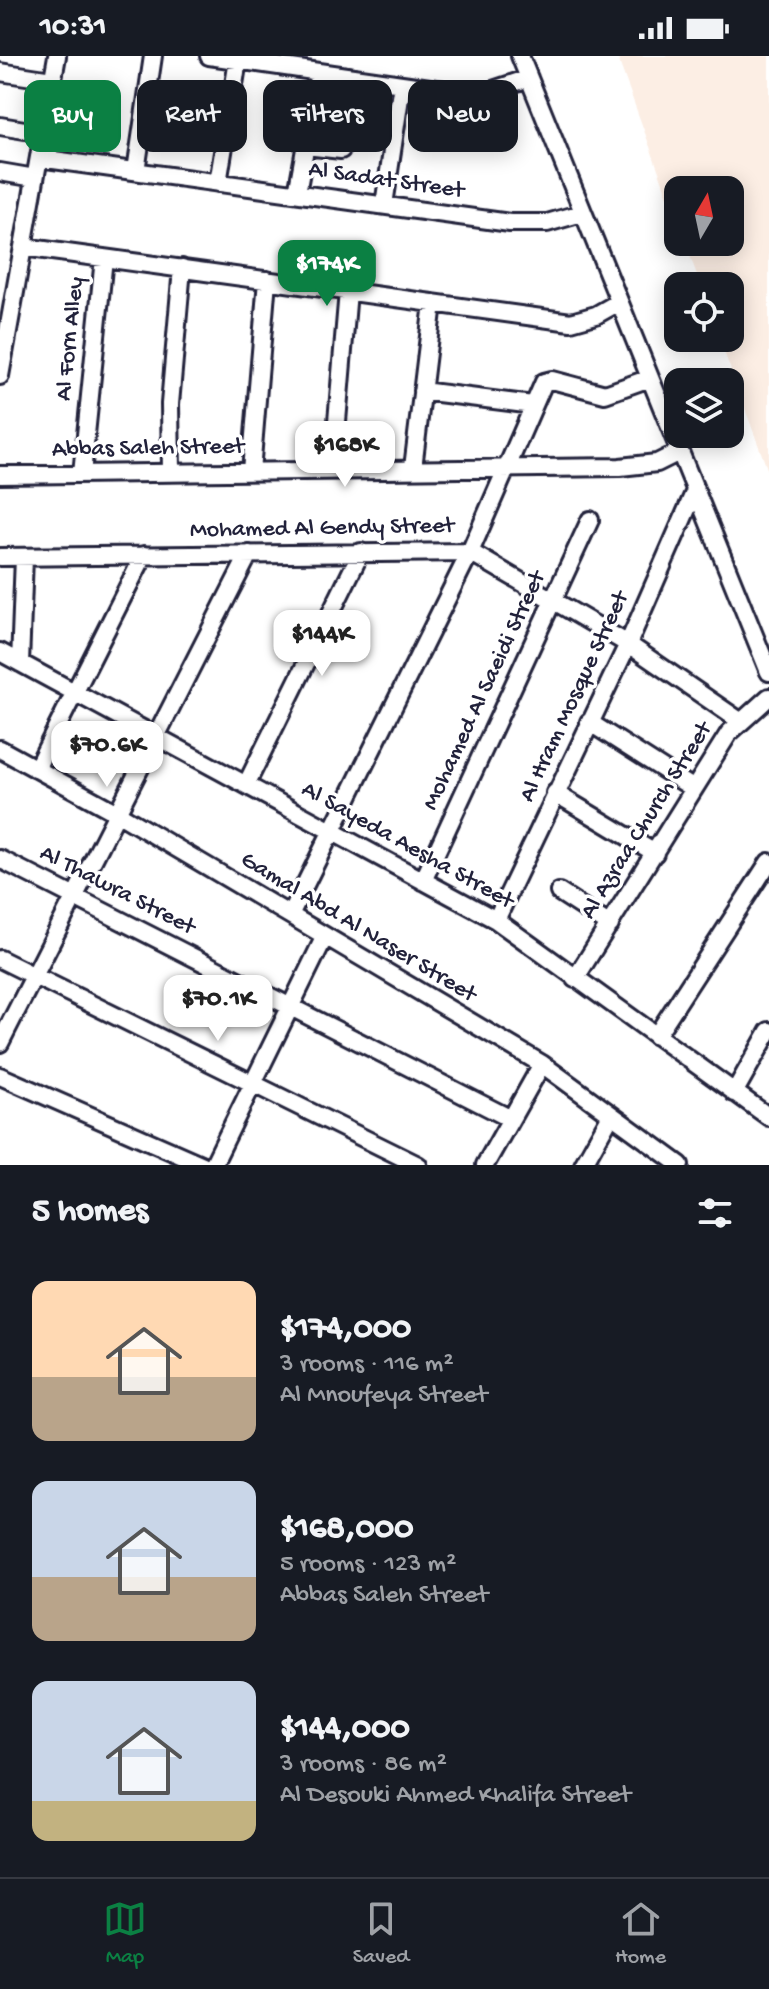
<!DOCTYPE html>
<html lang="en">
<head>
<meta charset="utf-8">
<style>
	body { margin:0; font-family:"Gochi Hand",sans-serif; background:#242831; color:#f1f3f6; height:100vh; display:flex; flex-direction:column; font-size:30px; white-space:nowrap }
	* { box-sizing:border-box; margin:0 }
	p { font-size:26px; color:#9ea1a6 }
	.icon { flex:none; width:44px; height:44px; fill:none; stroke:currentColor; stroke-width:2; stroke-linecap:round; stroke-linejoin:round }
	.map { position:relative; height:1109px; overflow:hidden }
	.side { display:flex; flex-direction:column; background:#171b24; flex:1 }
	.side>* { flex:none }
	.banner { position:absolute; left:24px; top:24px; width:722px; height:72px; display:flex; gap:16px }
	.needle { width:52px; rotate:9deg }
	.controls { position:absolute; left:664px; top:120px; display:grid; gap:16px }
	.controls a { display:grid; place-items:center; width:80px; height:80px; border-radius:16px; background:#171b24; box-shadow:0 4px 20px #0003; font-size:40px }
	.price { position:absolute; translate:-50% -68px; padding:0 18px; border-radius:16px; background:#fff; color:#222; font-size:26px; line-height:52px; filter:drop-shadow(0 2px 4px #0008) }
	.price::after { content:''; position:absolute; left:50%; top:48px; width:24px; height:18px; margin-left:-12px; background:inherit; clip-path:polygon(0 0,100% 0,50% 100%) }
	.price.on { background:#0b8043; color:#fff }
	ul { padding:0; list-style:none }
	li { display:flex; align-items:center; gap:24px; height:200px; padding:0 32px }
	li span { display:grid; place-items:center; flex:none; width:224px; height:160px; border-radius:16px; color:#555 }
	li>.icon { margin-inline-start:auto }
	span .icon { width:96px; height:96px; fill:#fffc; stroke-width:1 }
	li b { font-size:34px }
	h2 { display:flex; justify-content:space-between; align-items:center; height:96px; padding:0 32px; font-size:34px }
	.tag { padding:0 28px; border-radius:16px; background:#171b24; box-shadow:0 4px 20px #0003; font-size:28px; line-height:72px }
	.tag.on { background:#0b8043; color:#fff }
	.status { display:flex; justify-content:space-between; align-items:center; height:56px; padding:0 40px; background:#171b24; direction:ltr }
	.status svg { height:22px; fill:currentColor }
	.tabs { display:flex; justify-content:space-around; align-items:center; height:112px; border-top:2px solid #363941; background:#171b24; font-size:22px; color:#9ea1a6 }
	.tabs a { display:grid; justify-items:center; gap:4px }
	.tabs .on { color:#0b8043 }
	.map>svg:first-child { display:block }
</style>
</head>
<body>
<div class="status"><b>10:31</b><svg viewBox="0 0 49 12"><path d="M0 12V9h3v3zM5 12V6h3v6zM10 12V3h3v9zM15 12V0h3v12zM26 1h20v11H26zM47 4h2v5h-2z"/></svg></div>
<div class="map">
<svg width="769" height="1109" viewBox="0 0 769 1109">
	<rect width="100%" height="100%" fill="#fff"/>
	<filter id="ink" filterUnits="userSpaceOnUse"><feTurbulence type="fractalNoise" baseFrequency=".0125" numOctaves="2"/><feDisplacementMap in="SourceGraphic" scale="16" xChannelSelector="R" yChannelSelector="G"/><feConvolveMatrix kernelMatrix="1 2 1 2 8 2 1 2 1" color-interpolation-filters="sRGB"/></filter>
	<g filter="url(#ink)">
		<path fill="#fceee4" d="M 617,0 L 769,0 L 769,418 L 719,282 L 730,282 L 730,230 L 701,230 L 685,186 L 730,186 L 730,134 L 678,134 L 678,168 Z"/>
		<g fill="none" stroke-linecap="round" stroke-linejoin="round">
			<defs>
				<path id="minor" d="M 209,0 L 478,39 L 529,22
					M 520,0 L 769,616
					M 0,16 L 52,24
					M 0,70 L 43,77
					M 306,90 L 341,94
					M 39,102 L 510,167 L 547,167 L 582,157
					M 136,115 L 153,0
					M 0,116 L 35,122
					M 218,127 L 238,4
					M 297,137 L 319,16
					M 384,149 L 402,28
					M 23,191 L 571,266 L 596,259 L 619,246
					M 0,320 L 57,0
					M 422,335 L 533,349
					M 413,412 L 433,247
					M 333,413 L 348,235
					M 251,415 L 267,224
					M 171,416 L 170,348 L 182,212
					M 82,418 L 104,202
					M 0,419 L 620,411 L 657,407 L 679,396
					M 0,501 L 470,496 L 628,588 L 740,665
					M 0,596 L 496,864 L 769,1061
					M 20,607 L 24,501
					M 589,666 L 694,733
					M 0,693 L 117,757 L 542,1008 L 680,1109
					M 36,713 L 144,499
					M 246,729 L 361,496
					M 555,737 L 655,797
					M 0,803 L 511,1063
					M 423,825 L 590,464
					M 559,836 L 610,869
					M 290,859 L 470,496 L 544,326 L 552,324 L 605,338 L 650,322
					M 496,864 L 628,588 L 694,437
					M 0,903 L 418,1109
					M 575,923 L 729,677 L 769,641
					M 656,980 L 769,806
					M 0,987 L 249,498
					M 0,1020 L 203,1109
					M 734,1037 L 769,975
					M 213,1109 L 325,880
					M 485,1109 L 542,1008
					M 583,1109 L 611,1059"/>
			</defs>
			<use href="#minor" stroke="#22223b" stroke-width="22"/>
			<use href="#minor" stroke="#fff" stroke-width="16"/>
		</g>
	</g>
	<g text-anchor="middle" dominant-baseline="central" stroke-width="7" stroke-linejoin="round" paint-order="stroke">
		<g font-size="24" fill="#22223b" stroke="#fff">
			<text transform="translate(386 125) rotate(8)">Al Sadat Street</text>
			<text transform="translate(71 283) rotate(-84)">Al Forn Alley</text>
			<text transform="translate(148 393) rotate(-1)">Abbas Saleh Street</text>
			<text transform="translate(322 473) rotate(-1)">Mohamed Al Gendy Street</text>
			<text transform="translate(485 635) rotate(-65)">Mohamed Al Saeidi Street</text>
			<text transform="translate(575 641) rotate(-65)">Al Hram Mosque Street</text>
			<text transform="translate(647 765) rotate(-58)">Al Azraa Church Street</text>
			<text transform="translate(407 790) rotate(29)">Al Sayeda Aesha Street</text>
			<text transform="translate(117 835) rotate(27)">Al Thawra Street</text>
			<text transform="translate(358 872) rotate(31)">Gamal Abd Al Naser Street</text>
		</g>
	</g>
</svg>
<div class="controls">
<a><svg class="needle" viewBox="-14 -14 28 28"><path d="M0-13l5 13h-10z" fill="#e53935"/><path d="M0 13l5-13h-10z" fill="#9ea1a6"/></svg></a>
<a><svg class="icon" aria-label="locate" viewBox="0 0 24 24"><circle cx="12" cy="12" r="6"/><path d="M12 2v4M12 18v4M2 12h4M18 12h4"/></svg></a>
<a><svg class="icon" aria-label="layers" viewBox="0 0 24 24"><path d="M12 4l9 5-9 5-9-5zM3 14l9 5 9-5"/></svg></a>
</div>
<b class="price on" style="left:327px;top:252px">$174K</b>
<b class="price" style="left:345px;top:433px">$168K</b>
<b class="price" style="left:322px;top:622px">$144K</b>
<b class="price" style="left:107px;top:733px">$70.6K</b>
<b class="price" style="left:218px;top:987px">$70.1K</b>
<div class="banner">
<a class="tag on">Buy</a>
<a class="tag">Rent</a>
<a class="tag">Filters</a>
<a class="tag">New</a>
</div>
</div>
<section class="side">
<h2>5 homes<svg class="icon" aria-label="filters" viewBox="0 0 24 24"><path d="M4 7h16M4 17h16"/><circle cx="9" cy="7" r="2"/><circle cx="15" cy="17" r="2"/></svg></h2>
<ul>
<li><span style="background:linear-gradient(#ffd9b3 60%,#b9a48a 0)"><svg class="icon" aria-label="home" viewBox="0 0 24 24"><path d="M3 11l9-7 9 7M6 9v11h12V9"/></svg></span><div><b>$174,000</b><p>3 rooms · 116 m²</p><p>Al Mnoufeya Street</p></div></li>
<li><span style="background:linear-gradient(#c9d6e8 60%,#b9a48a 0)"><svg class="icon" aria-label="home" viewBox="0 0 24 24"><path d="M3 11l9-7 9 7M6 9v11h12V9"/></svg></span><div><b>$168,000</b><p>5 rooms · 123 m²</p><p>Abbas Saleh Street</p></div></li>
<li><span style="background:linear-gradient(#c9d6e8 75%,#c2b280 0)"><svg class="icon" aria-label="home" viewBox="0 0 24 24"><path d="M3 11l9-7 9 7M6 9v11h12V9"/></svg></span><div><b>$144,000</b><p>3 rooms · 86 m²</p><p>Al Desouki Ahmed Khalifa Street</p></div></li>
</ul>
</section>
<nav class="tabs">
<a class="on"><svg class="icon" aria-label="map" viewBox="0 0 24 24"><path d="M3 6l6-2 6 2 6-2v14l-6 2-6-2-6 2zM9 4v14M15 6v14"/></svg>Map</a>
<a><svg class="icon" aria-label="saved" viewBox="0 0 24 24"><path d="M7 4h10v16l-5-4-5 4z"/></svg>Saved</a>
<a><svg class="icon" aria-label="home" viewBox="0 0 24 24"><path d="M3 11l9-7 9 7M6 9v11h12V9"/></svg>Home</a>
</nav>
</body>
</html>
